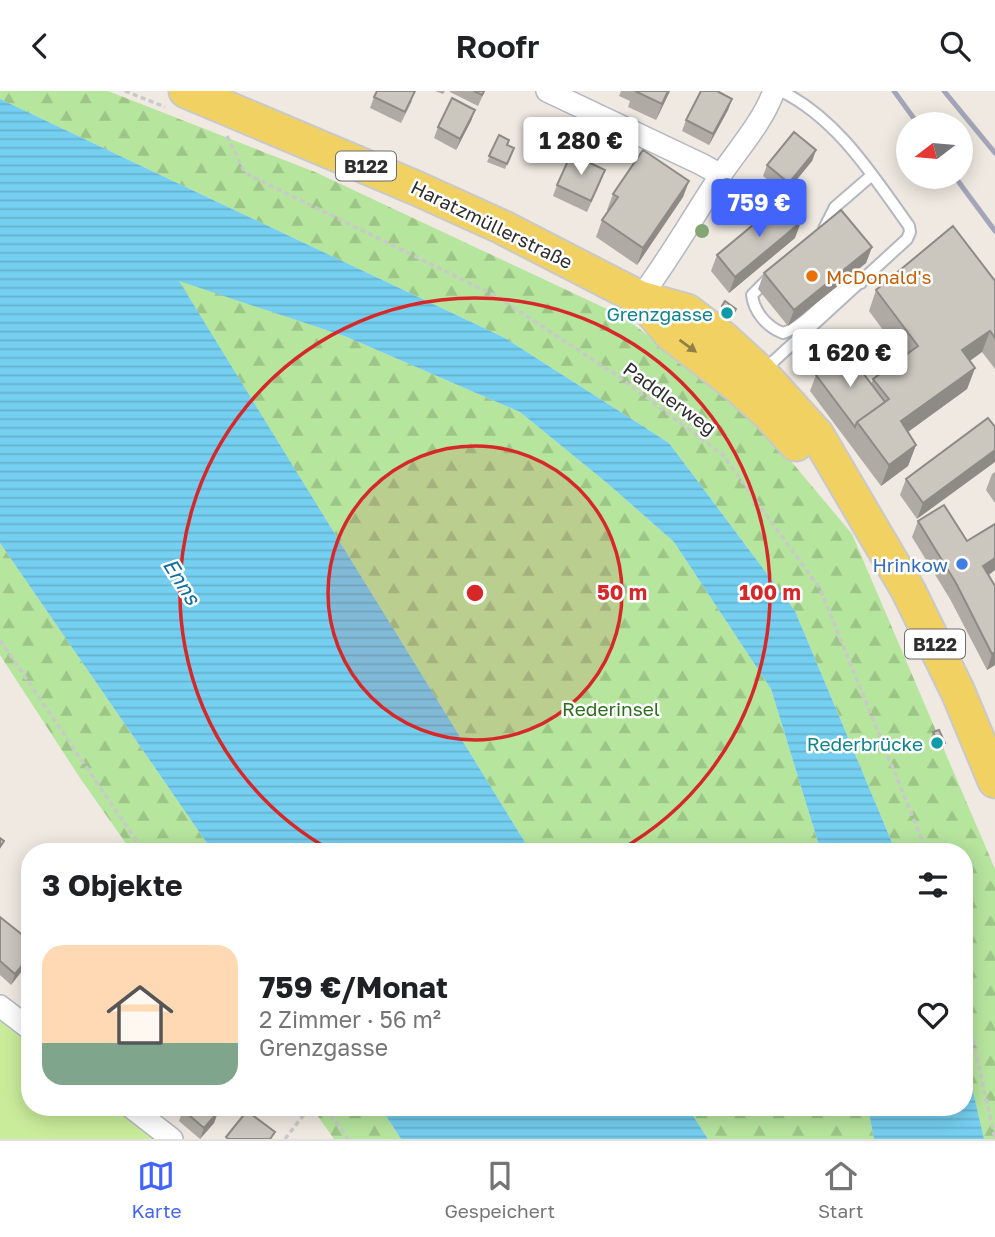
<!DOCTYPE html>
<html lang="de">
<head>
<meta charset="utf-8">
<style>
	body { margin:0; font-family:"Golos Text",sans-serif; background:#f6f6f6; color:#202124; height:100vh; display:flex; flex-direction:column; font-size:26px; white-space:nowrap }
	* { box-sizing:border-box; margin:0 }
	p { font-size:23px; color:#757577 }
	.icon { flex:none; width:38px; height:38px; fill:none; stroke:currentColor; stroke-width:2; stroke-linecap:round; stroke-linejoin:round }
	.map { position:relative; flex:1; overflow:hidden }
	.panel { position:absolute; left:21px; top:752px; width:952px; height:273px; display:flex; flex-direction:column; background:#fff; border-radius:28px; box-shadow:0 4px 18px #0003 }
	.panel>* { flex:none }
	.needle { width:46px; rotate:254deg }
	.tools { position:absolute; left:896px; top:21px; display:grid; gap:14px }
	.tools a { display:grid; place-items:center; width:77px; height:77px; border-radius:50%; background:#fff; box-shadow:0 4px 18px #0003; font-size:35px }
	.price { position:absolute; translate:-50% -60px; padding:0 16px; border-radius:7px; background:#fff; color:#222; font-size:23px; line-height:46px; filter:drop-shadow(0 2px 4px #0008) }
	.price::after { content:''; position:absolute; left:50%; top:42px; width:21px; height:16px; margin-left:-10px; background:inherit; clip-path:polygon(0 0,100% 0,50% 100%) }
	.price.selected { background:#4264fb; color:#fff }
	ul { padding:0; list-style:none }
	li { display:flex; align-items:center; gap:21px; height:175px; padding:0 21px }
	li span { display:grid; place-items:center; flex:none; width:196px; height:140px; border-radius:21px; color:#555 }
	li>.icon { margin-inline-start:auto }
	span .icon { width:84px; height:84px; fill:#fffc; stroke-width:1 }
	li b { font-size:30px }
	h2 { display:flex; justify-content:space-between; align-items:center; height:84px; padding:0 21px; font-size:30px }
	header { display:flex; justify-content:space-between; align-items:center; height:91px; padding:0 21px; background:#fff; font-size:32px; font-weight:600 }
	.dock { display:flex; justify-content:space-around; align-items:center; height:98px; border-top:2px solid #e0e0e0; background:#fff; font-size:19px; color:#757577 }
	.dock a { display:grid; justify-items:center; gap:4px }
	.dock .selected { color:#4264fb }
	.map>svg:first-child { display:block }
</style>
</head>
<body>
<header><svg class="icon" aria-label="back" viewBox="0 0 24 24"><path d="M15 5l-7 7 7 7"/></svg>Roofr<svg class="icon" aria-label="search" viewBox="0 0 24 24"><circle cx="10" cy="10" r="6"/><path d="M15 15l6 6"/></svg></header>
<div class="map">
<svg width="995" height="1048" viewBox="0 0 995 1048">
	<defs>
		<pattern id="forest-firs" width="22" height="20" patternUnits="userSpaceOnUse" patternTransform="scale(1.75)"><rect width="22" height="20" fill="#b6e59e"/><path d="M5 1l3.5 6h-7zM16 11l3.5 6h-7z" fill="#9dc588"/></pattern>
		<pattern id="water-rules" width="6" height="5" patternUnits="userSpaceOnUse" patternTransform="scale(1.75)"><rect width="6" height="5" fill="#75cff0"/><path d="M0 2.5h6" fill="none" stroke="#66b2ce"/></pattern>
	</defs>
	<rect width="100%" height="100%" fill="#efe9e1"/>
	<path fill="url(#forest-firs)" d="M 0,0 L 108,0 L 315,81 L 624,226 L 754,326 L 852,443 L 995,778 L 995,1048 L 984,1048 L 964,961 L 964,761 L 896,761 L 795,520 L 669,352 L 505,247 L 0,8 Z
		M 178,189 L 347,246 L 520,321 L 607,392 L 674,451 L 771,598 L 821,761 L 531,761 Z
		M 0,452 L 213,761 L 132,761 L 80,687 L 0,564 Z
		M 312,1017 L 381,1017 L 401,1048 L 334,1048 Z
		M 688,1017 L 868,1017 L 874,1048 L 708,1048 Z"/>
	<path fill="#c9ec9a" d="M 0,926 L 30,949 L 30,1017 L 117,1017 L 158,1048 L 0,1048 Z"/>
	<path fill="url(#water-rules)" d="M 0,8 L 505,247 L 669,352 L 795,520 L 896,761 L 821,761 L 771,598 L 674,451 L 607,392 L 520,321 L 347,246 L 179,190 L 531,761 L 213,761 L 0,452 Z
		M 964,961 L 984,1048 L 874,1048 L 868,1017 L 964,1017 Z
		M 381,1017 L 688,1017 L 708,1048 L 401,1048 Z"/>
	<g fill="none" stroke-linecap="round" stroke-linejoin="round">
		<defs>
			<path id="service" d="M 824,138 L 835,116 L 872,84
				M 770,186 L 752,204 C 754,221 767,236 783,242 C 813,232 830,194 861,192
				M 764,279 L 907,148 L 910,141 L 909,135 C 873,85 838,28 781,0"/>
			<path id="minor" d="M 547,0 L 701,73 L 721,84
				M 640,207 C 670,167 694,124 722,82 C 740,56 763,30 774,0
				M 0,915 L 30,938
				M 132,1017 L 172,1048"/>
			<path id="primary" d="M 186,0 L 416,97 L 502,136 L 640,207 L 687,220 L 724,248 L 761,282 L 817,344 L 908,499 L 958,601 L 995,690
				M 640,207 L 671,243 L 737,294 L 769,323 L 796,353"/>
		</defs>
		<use href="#service" stroke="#b4b7c1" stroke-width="14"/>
		<use href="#minor" stroke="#b4b7c1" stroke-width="24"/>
		<use href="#primary" stroke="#c9c9c9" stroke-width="37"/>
		<path stroke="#c9c9c9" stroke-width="3.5" stroke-dasharray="5 3.5" stroke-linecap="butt" d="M 125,0 L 165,16
			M 227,45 L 245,82 L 496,205 L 619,286 L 723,364 L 820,498 L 927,761
			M 0,549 L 144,761
			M 964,908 L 995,1048
			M 326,1017 L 348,1048
			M 285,1048 L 309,1017"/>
		<use href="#service" stroke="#fff" stroke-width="10"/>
		<use href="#minor" stroke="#fff" stroke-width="21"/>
		<use href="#primary" stroke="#f2d163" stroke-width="33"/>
		<path stroke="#a3a6b8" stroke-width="5" d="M 894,0 L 918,33
			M 944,0 L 995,62
			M 955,86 L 995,140"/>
	</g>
	<g fill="#84a574">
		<circle cx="727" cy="94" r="7"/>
		<circle cx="702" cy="140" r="7"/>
	</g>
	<path fill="#afaba4" d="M 435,0 L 445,0 L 443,3 Z
		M 450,0 L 485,0 L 478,15 L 450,1 Z
		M 621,0 L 670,0 L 656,29 L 628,16 L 630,10 L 619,5 Z
		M 374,6 L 412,10 L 401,32 L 370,17 Z
		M 732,8 L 728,19 L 709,54 L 682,40 L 686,29 Z
		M 475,19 L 471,30 L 456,59 L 434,47 L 438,36 Z
		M 499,44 L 507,54 L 514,57 L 505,78 L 487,71 Z
		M 816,59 L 812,70 L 785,103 L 763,85 L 767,74 Z
		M 601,90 L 587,121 L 553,105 L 557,94 Z
		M 689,90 L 683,106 L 637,174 L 596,146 L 602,129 L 608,120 L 607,119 L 613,103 Z
		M 795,147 L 729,202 L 711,180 L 717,164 Z
		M 872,156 L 866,172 L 788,235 L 758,198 L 764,182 Z
		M 995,190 L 995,278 L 982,261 L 970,270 L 975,277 L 967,298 L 908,341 L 916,354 L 908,375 L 881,395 L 810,300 L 816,284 L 871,293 L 873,288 L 903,266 L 869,220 L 876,199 Z
		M 722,215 L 736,218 L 731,228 L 720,220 Z
		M 988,327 L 917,428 L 900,404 L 906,388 Z
		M 995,381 L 995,412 L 986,399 L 992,383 Z
		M 918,430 L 967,450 L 995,433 L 995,479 L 989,484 L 995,574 L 987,579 L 950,508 L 912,446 Z
		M 933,641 L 945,652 L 943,658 L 938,660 L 931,647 Z
		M 0,826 L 30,850 L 11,894 L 0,884 Z
		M 183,1019 L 218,1021 L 214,1032 L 200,1048 L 179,1030 Z"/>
	<path fill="#8e8b86" d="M 668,0 L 670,0 L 656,29 L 662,13 Z
		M 732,8 L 728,19 L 709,54 L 713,43 Z
		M 475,19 L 471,30 L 456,59 L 460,48 Z
		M 816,59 L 812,70 L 785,103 L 789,92 Z
		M 689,90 L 683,106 L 637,174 L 643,157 Z
		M 801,131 L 795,147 L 729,202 L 735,186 Z
		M 872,156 L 866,172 L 788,235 L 794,219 Z
		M 990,240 L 982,261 L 955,280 L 962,259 Z
		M 975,277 L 967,298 L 894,351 L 901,330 Z
		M 916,354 L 908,375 L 881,395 L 889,374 Z
		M 995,359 L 995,371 L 917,428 L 923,412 Z
		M 995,467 L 995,479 L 978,491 L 983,475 Z
		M 995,561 L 995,574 L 987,579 L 992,563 Z
		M 945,652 L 943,658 L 938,660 L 940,655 Z
		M 30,865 L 30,870 L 11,894 L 15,883 Z
		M 218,1021 L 214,1032 L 200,1048 L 204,1037 Z"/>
	<path fill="#cbc7bf" stroke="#8e8b86" stroke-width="2" d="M 377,0 L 415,0 L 405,21 L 374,6 Z
		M 474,0 L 484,0 L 482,4 Z
		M 635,0 L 668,0 L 662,13 Z
		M 701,0 L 717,0 L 732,8 L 713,43 L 686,29 Z
		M 452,7 L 475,19 L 460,48 L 438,36 Z
		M 794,41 L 816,59 L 789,92 L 767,74 Z
		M 499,44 L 509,49 L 507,54 L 514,57 L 507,73 L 489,65 Z
		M 643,59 L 689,90 L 643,157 L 602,129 L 618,106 L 613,103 Z
		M 571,63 L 605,79 L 591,110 L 557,94 Z
		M 783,109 L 801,131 L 735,186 L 717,164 Z
		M 841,119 L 872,156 L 794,219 L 764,182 Z
		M 953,135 L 995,190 L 995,247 L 990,240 L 962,259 L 975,277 L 901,330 L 916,354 L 889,374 L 857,331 L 889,308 L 873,288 L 918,255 L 876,199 Z
		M 725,210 L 736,218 L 733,223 L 722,215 Z
		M 847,261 L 885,311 L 857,331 L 855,336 L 816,284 Z
		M 988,327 L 995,336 L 995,359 L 923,412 L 906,388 Z
		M 944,414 L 967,450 L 995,433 L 995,467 L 983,475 L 995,495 L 995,561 L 992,563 L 956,492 L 918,430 Z
		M 939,639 L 945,652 L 940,655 L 933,641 Z
		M 0,747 L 4,750 L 0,756 Z
		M 0,826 L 30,850 L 30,865 L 15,883 L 0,870 Z
		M 185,1017 L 213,1017 L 218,1021 L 204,1037 L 183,1019 Z
		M 247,1020 L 275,1041 L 270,1048 L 228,1048 L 226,1046 Z"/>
	<defs><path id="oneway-solid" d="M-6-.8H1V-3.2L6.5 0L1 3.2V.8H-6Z" transform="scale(1.75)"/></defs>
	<use fill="#908048" href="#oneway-solid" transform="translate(688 255) rotate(36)"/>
	<circle cx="475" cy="502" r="147" fill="#d62828" fill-opacity=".12"/>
	<g fill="none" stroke="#d62828" stroke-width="3.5">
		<circle cx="475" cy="502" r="147"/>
		<path d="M332 760A295 295 0 1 1 618 760"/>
	</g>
	<circle fill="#e8710a" stroke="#fff" stroke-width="2.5" cx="812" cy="185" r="7"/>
	<g fill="#0f9aa8" stroke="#fff" stroke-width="2.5">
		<circle cx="727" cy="222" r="7"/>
		<circle cx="937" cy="652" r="7"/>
	</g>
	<circle fill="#3f7fe0" stroke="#fff" stroke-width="2.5" cx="962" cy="473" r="7"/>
	<g text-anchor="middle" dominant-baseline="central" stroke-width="5" stroke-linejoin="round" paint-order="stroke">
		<g fill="#fff" stroke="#6d6d6d" stroke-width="2">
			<rect x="336" y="60.5" width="60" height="29" rx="5"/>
			<rect x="905" y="538.5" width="60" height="29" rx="5"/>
		</g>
		<g font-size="18" font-weight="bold" fill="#2e2e2e">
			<text x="366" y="75">B122</text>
			<text x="935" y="553">B122</text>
		</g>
		<g font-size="19" fill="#2e2e2e" stroke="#fff">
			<text transform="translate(492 133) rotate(26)">Haratzmüllerstraße</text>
			<text transform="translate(670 307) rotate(36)">Paddlerweg</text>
		</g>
		<g font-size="19" fill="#c56008" stroke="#fff" text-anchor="start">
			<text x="826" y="185">McDonald's</text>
		</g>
		<g font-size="19" fill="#0d838f" stroke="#fff" text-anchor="end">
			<text x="713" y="222">Grenzgasse</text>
			<text x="923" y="652">Rederbrücke</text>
		</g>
		<g font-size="19" fill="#366cbe" stroke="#fff" text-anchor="end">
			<text x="948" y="473">Hrinkow</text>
		</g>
		<g font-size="19" fill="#2c6e1b" stroke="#fff">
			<text x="611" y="617">Rederinsel</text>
		</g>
		<g font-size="21" font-style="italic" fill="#0d6fa3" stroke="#fff">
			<text transform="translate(182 490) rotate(58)">Enns</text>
		</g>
	</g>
	<circle cx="475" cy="502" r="10" fill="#d62828" stroke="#fff" stroke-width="3.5"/>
	<g font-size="21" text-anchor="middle" font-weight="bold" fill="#d62828" stroke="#fff" stroke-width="5" stroke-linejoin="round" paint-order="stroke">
		<text x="622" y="509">50 m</text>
		<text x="770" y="509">100 m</text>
	</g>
</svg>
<div class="tools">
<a><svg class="needle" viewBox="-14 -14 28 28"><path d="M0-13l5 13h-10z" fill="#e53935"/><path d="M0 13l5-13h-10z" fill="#757577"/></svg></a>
</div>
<b class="price" style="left:581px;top:86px">1 280 €</b>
<b class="price selected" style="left:759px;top:148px">759 €</b>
<b class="price" style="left:850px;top:298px">1 620 €</b>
<section class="panel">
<h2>3 Objekte<svg class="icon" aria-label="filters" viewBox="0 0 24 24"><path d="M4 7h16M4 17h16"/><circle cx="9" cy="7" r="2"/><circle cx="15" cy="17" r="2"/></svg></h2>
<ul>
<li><span style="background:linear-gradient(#ffd9b3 70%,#7fa58c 0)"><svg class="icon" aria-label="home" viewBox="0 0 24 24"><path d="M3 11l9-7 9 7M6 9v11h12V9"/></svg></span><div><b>759 €/Monat</b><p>2 Zimmer · 56 m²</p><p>Grenzgasse</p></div><svg class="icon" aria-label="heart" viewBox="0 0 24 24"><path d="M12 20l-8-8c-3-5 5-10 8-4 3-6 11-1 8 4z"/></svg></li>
</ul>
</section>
</div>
<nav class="dock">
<a class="selected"><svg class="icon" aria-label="map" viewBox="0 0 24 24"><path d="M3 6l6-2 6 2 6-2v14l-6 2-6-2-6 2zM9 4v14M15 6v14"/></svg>Karte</a>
<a><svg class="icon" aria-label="saved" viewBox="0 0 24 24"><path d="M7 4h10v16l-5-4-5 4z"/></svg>Gespeichert</a>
<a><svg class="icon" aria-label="home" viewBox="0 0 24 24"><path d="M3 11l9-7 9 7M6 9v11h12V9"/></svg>Start</a>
</nav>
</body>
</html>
